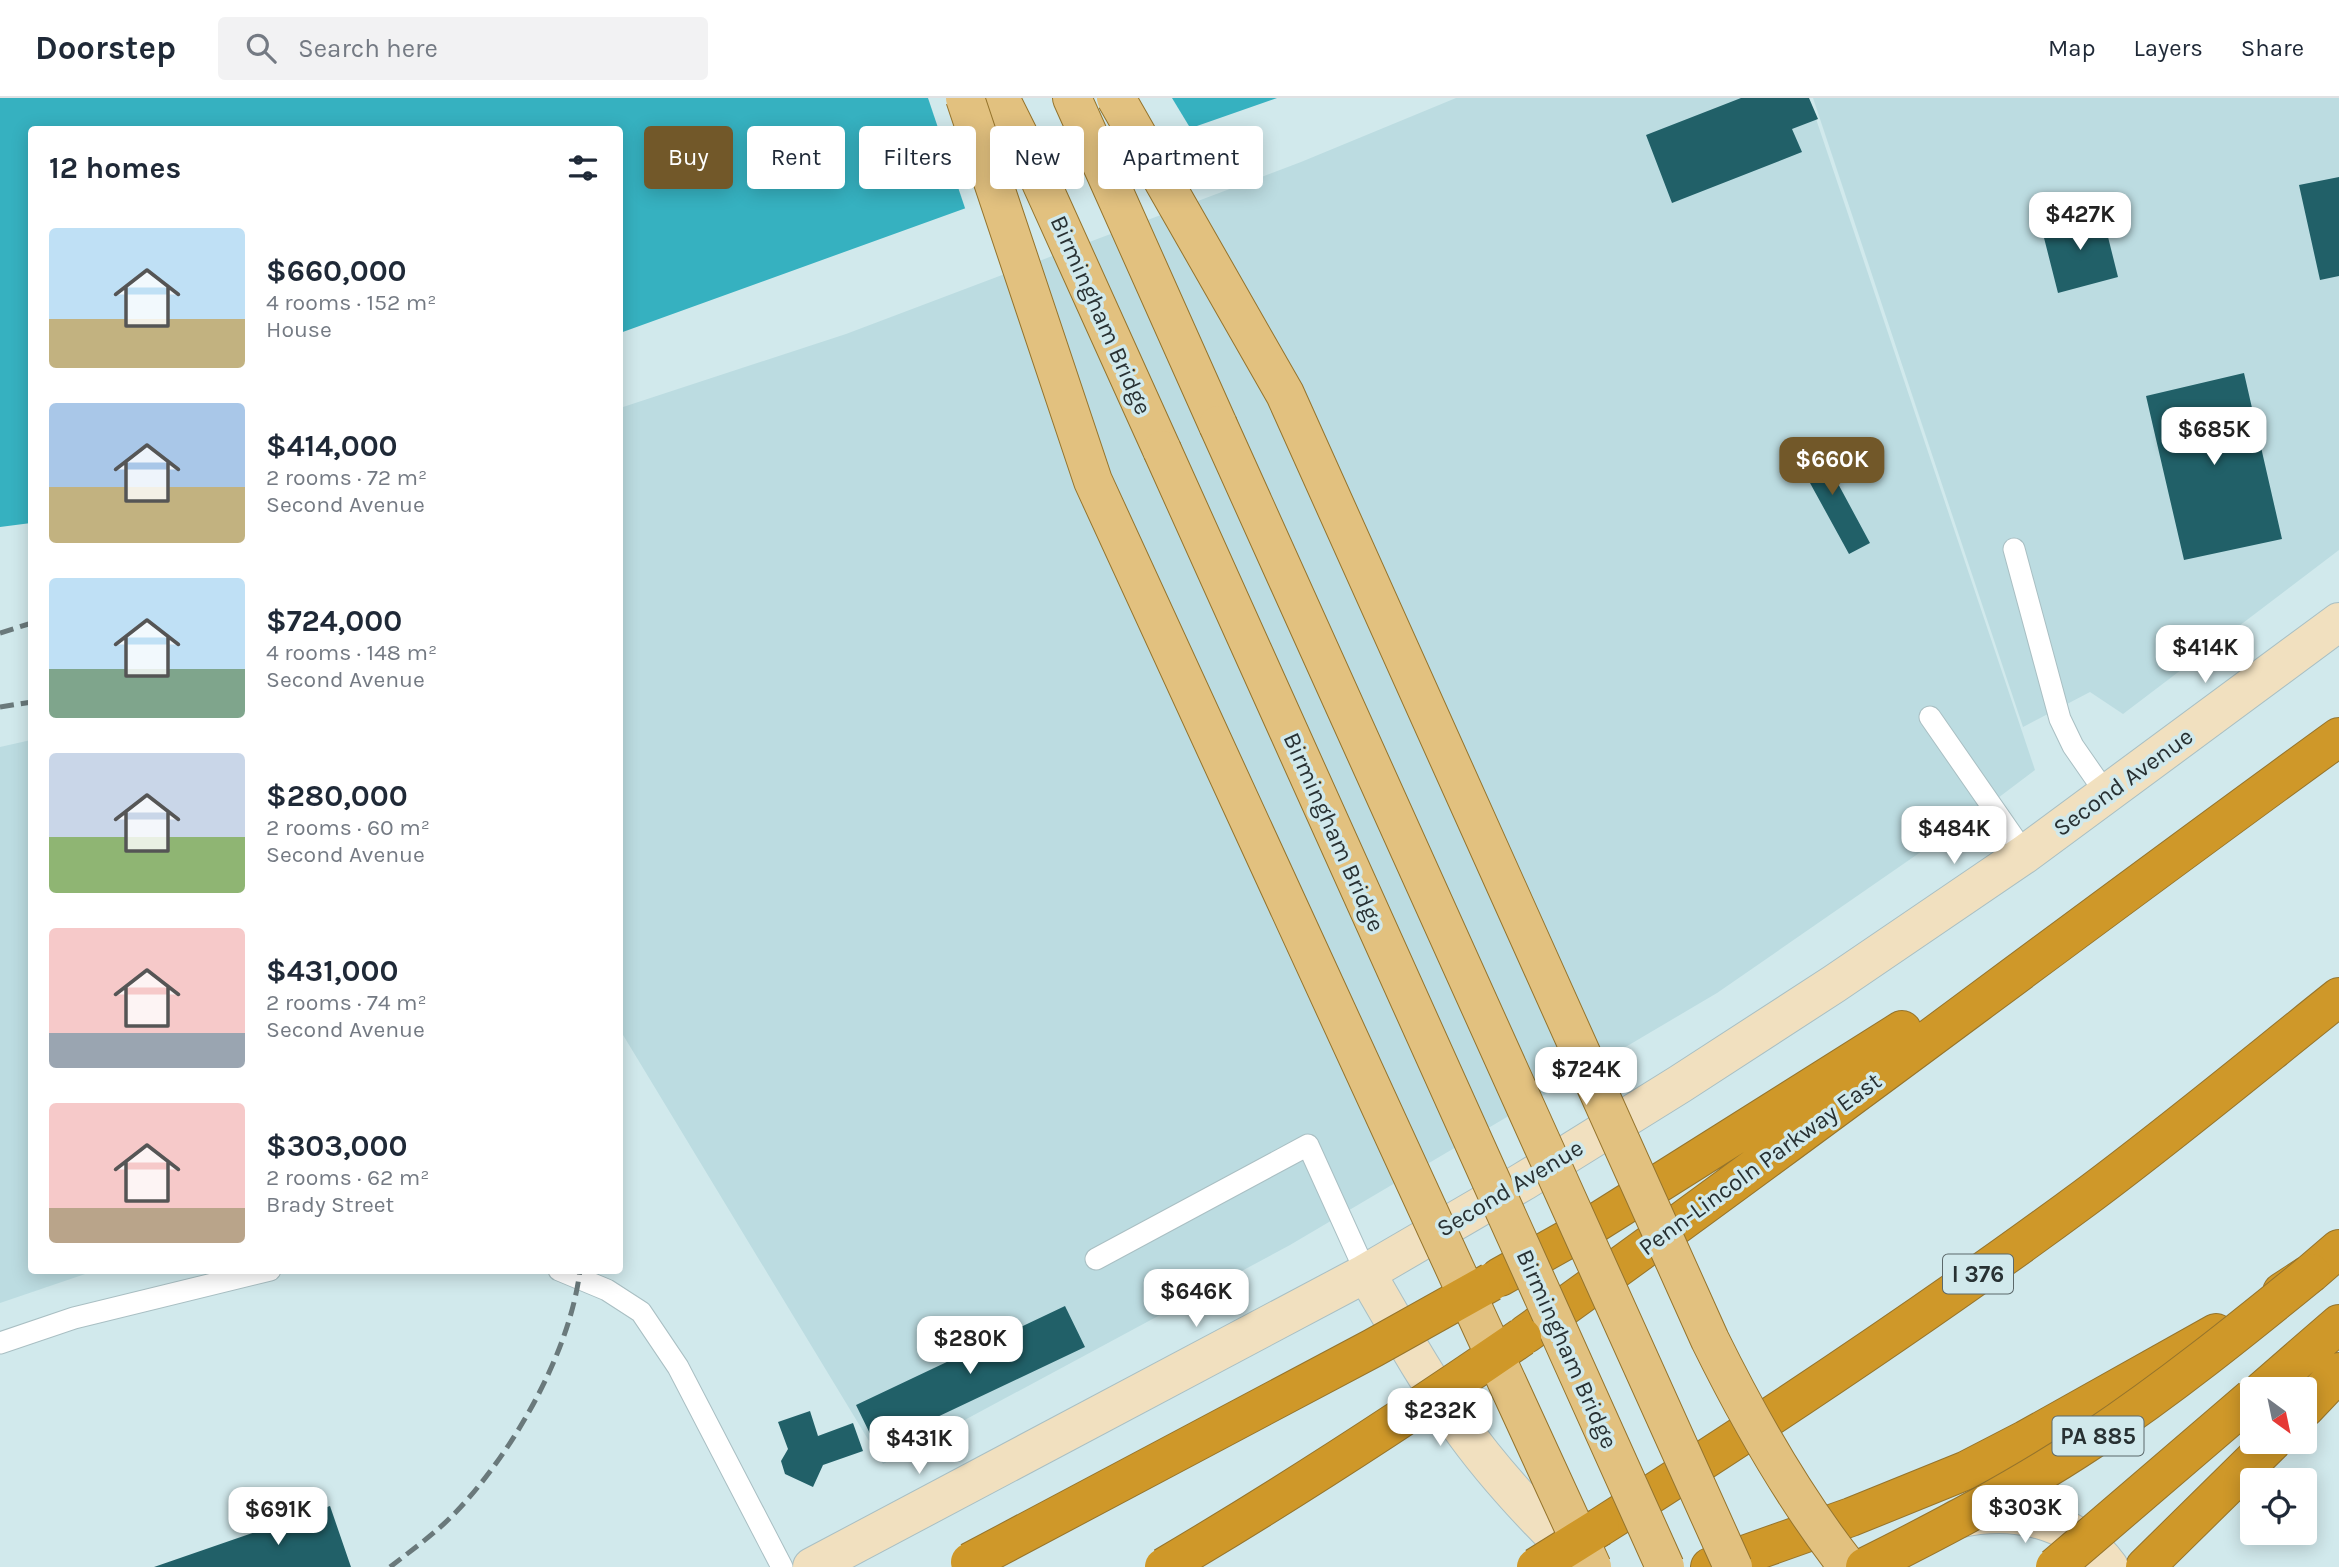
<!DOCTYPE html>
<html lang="en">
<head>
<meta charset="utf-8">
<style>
	body { margin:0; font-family:Karla,sans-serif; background:#f2f2f3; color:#1f2937; height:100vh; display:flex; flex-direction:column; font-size:26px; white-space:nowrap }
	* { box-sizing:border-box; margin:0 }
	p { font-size:23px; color:#747a83 }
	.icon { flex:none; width:38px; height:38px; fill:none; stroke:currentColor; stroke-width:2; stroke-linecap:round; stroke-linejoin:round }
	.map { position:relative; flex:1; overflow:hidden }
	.sheet { position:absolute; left:28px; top:28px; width:595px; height:1148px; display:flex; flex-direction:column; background:#fff; border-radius:7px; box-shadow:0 4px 18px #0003 }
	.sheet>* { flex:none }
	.hud { position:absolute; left:644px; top:28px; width:665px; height:63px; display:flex; gap:14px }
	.needle { width:46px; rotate:147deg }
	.buttons { position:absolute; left:2240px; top:1279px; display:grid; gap:14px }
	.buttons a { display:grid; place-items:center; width:77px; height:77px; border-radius:7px; background:#fff; box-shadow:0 4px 18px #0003; font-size:35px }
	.price { position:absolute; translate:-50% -60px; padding:0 16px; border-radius:14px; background:#fff; color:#222; font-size:23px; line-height:46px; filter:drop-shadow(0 2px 4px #0008) }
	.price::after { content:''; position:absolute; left:50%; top:42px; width:21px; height:16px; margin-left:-10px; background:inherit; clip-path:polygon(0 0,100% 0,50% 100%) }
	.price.current { background:#725829; color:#fff }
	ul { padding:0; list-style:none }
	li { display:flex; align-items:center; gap:21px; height:175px; padding:0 21px }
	li span { display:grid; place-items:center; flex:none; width:196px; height:140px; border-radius:7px; color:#555 }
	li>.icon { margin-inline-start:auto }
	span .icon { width:84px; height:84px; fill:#fffc; stroke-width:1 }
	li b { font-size:30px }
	h2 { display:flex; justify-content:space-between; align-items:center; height:84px; padding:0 21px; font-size:30px }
	.pill { padding:0 24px; border-radius:7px; background:#fff; box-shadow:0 4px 18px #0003; font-size:24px; line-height:63px }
	.pill.current { background:#725829; color:#fff }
	header { display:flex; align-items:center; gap:42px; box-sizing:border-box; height:98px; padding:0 35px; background:#fff; border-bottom:2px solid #e0e1e3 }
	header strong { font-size:33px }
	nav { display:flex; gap:38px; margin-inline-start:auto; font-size:24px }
	.search { width:490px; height:63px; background:#f2f2f3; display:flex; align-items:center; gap:18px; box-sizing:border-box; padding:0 24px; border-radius:7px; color:#747a83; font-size:26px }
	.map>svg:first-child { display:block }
</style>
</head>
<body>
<header>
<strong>Doorstep</strong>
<div class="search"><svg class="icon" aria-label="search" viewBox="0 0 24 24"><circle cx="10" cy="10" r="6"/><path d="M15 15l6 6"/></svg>Search here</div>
<nav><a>Map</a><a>Layers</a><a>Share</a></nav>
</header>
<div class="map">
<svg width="2339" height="1469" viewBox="0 0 2339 1469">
	<rect width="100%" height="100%" fill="#d1e9ec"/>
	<path fill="#bcdce1" d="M 1456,0 L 1809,0 L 2035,672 L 1990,706 L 1717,895 L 1290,1147 L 883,1366 L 620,932 L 620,310 L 846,236 L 1301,64 Z
		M 1813,0 L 2339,0 L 2339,452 L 2123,616 L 2090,594 L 2023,629 Z
		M 31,642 L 32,1172 L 94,1173 L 0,1205 L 0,649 Z"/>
	<path fill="#36b1c0" d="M 0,0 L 1277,0 L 1074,71 L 620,235 L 620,32 L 32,32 L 31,425 L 0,429 Z"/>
	<path fill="#d1e9ec" d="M 928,0 L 1172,0 L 1192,33 L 966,113 Z"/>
	<path fill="#216068" d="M 1741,0 L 1809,0 L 1818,21 L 1792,31 L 1802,54 L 1672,105 L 1646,37 Z
		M 2339,79 L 2339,178 L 2320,182 L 2299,87 Z
		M 2102,115 L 2118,179 L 2058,195 L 2041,128 Z
		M 2244,275 L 2282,441 L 2184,462 L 2146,298 Z
		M 1815,343 L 1870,445 L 1849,456 L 1793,354 Z
		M 1065,1208 L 1085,1249 L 876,1348 L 856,1307 Z
		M 810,1313 L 818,1338 L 853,1325 L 863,1353 L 823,1367 L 813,1389 L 785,1376 L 781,1363 L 788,1351 L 778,1324 Z
		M 330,1408 L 351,1469 L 154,1469 Z"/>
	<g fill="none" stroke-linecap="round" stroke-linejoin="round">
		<defs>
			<path id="lane" d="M 2014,451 L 2060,621 L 2073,648 L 2107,697
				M 1930,619 L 2025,756
				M 1096,1161 L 1308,1047 L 1366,1175
				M 559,1172 L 607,1192 L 641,1214 L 678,1269 L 782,1469
				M 0,1245 L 74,1220 L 270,1172"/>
			<path id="secondary" d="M 1366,1175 C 1396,1226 1424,1278 1458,1325 C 1495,1378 1540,1425 1586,1469
				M 1957,1421 C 2013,1408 2073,1420 2109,1469
				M 812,1469 L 1366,1175 L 1524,1083 L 1680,986 L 1834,886 L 2025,756 L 2339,524"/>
			<path id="primary" d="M 1000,0 L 1030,60 L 1162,352
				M 1072,0 L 1218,327"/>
			<path id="highway" d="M 1500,1179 L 1591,1128 L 1902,932
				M 2282,1194 L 2311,1175 L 2339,1151
				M 1526,1236 C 1799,1041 2067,836 2339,639
				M 2263,1292 L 2339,1226
				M 2305,1310 L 2339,1274
				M 1600,1429 C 1765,1324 1928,1216 2086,1099 C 2172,1035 2255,966 2339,899
				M 1710,1469 L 1851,1419 L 1967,1372 L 2025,1342 L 2216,1235
				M 2145,1469 L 2272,1344"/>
		</defs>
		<use href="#lane" stroke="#a9bfc3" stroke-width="23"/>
		<use href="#secondary" stroke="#a9bfc3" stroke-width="40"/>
		<use href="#primary" stroke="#95742c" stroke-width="40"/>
		<use href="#highway" stroke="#95742c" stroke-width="40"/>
		<use href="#lane" stroke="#fff" stroke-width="21"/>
		<use href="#secondary" stroke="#f1e0bf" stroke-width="38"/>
		<use href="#primary" stroke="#e2c17f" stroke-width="38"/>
		<use href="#highway" stroke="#cf9829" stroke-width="38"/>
		<path stroke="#6a797b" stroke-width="5" stroke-dasharray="14 7" stroke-linecap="butt" d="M 0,535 L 32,525
			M 0,609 L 32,604
			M 390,1469 C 412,1452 437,1434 456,1414 C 513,1354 570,1255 580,1172"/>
		<defs>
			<path id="primary-bridge" d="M 965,0 L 1093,383 L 1592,1469
				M 1116,0 L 1285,296 L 1710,1242 C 1749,1321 1793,1399 1848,1469
				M 1218,327 L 1733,1469
				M 1162,352 L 1665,1469"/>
			<path id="highway-bridge" d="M 970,1464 L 1373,1250 L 1491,1184
				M 1164,1469 C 1286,1397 1404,1320 1522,1239
				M 1536,1469 L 1600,1429
				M 1865,1469 C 1943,1430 2021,1389 2093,1341 C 2169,1290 2240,1233 2311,1175
				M 2055,1469 L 2252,1300"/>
		</defs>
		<use href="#primary-bridge" stroke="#95742c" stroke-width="40" stroke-linecap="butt"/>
		<use href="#highway-bridge" stroke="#95742c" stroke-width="40" stroke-linecap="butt"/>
		<use href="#primary-bridge" stroke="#e2c17f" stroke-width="38"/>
		<use href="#highway-bridge" stroke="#cf9829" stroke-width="38"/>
	</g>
	<g text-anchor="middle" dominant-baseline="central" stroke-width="7" stroke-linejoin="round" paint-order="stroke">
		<g fill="#d1e9ec" stroke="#5b686a" stroke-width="2">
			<rect x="1943" y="1156.5" width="70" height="39" rx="5"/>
			<rect x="2052.5" y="1318.5" width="91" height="39" rx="5"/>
		</g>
		<g font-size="23" font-weight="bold" fill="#283133">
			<text x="1978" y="1176">I 376</text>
			<text x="2098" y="1338">PA 885</text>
		</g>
		<g font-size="24" fill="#283133" stroke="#d1e9ec">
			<text transform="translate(1101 217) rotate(66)">Birmingham Bridge</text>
			<text transform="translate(2123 684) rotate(-36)">Second Avenue</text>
			<text transform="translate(1334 734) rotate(66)">Birmingham Bridge</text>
			<text transform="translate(1760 1066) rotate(-36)">Penn-Lincoln Parkway East</text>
			<text transform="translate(1510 1090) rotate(-31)">Second Avenue</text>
			<text transform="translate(1567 1251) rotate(66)">Birmingham Bridge</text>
		</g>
	</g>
</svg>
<div class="buttons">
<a><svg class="needle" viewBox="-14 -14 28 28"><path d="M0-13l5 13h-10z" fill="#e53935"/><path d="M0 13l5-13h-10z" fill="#747a83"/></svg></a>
<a><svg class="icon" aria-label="locate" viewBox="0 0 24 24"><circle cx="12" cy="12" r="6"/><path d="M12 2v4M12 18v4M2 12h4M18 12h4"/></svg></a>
</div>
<b class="price" style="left:2080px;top:154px">$427K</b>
<b class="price" style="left:2214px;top:369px">$685K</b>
<b class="price current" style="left:1832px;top:399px">$660K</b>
<b class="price" style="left:2205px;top:587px">$414K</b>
<b class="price" style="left:1954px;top:768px">$484K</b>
<b class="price" style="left:1586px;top:1009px">$724K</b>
<b class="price" style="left:1196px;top:1231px">$646K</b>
<b class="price" style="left:970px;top:1278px">$280K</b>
<b class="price" style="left:1440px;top:1350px">$232K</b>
<b class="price" style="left:919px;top:1378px">$431K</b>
<b class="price" style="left:2025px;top:1447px">$303K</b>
<b class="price" style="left:278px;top:1449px">$691K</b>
<div class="hud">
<a class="pill current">Buy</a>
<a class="pill">Rent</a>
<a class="pill">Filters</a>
<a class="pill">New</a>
<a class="pill">Apartment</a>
</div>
<section class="sheet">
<h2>12 homes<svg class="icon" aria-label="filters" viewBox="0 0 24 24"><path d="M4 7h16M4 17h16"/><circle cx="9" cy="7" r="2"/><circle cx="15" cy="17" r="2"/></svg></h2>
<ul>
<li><span style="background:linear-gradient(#bfe0f5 65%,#c2b280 0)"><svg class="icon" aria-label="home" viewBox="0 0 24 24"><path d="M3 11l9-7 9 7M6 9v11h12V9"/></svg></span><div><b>$660,000</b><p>4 rooms · 152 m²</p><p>House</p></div></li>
<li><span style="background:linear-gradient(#a9c7e8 60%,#c2b280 0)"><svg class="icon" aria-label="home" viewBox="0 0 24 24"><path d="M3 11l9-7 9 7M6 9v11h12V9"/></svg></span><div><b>$414,000</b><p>2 rooms · 72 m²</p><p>Second Avenue</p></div></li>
<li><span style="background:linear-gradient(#bfe0f5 65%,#7fa58c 0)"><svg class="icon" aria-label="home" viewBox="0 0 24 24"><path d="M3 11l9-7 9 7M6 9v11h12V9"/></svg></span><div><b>$724,000</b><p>4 rooms · 148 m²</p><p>Second Avenue</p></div></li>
<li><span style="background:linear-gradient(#c9d6e8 60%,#8fb573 0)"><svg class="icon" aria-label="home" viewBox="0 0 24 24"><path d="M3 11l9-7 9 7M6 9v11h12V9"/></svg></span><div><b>$280,000</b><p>2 rooms · 60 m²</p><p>Second Avenue</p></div></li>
<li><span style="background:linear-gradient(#f6c9c9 75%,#9aa5b1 0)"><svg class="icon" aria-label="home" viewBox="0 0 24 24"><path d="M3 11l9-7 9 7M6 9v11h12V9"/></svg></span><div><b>$431,000</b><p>2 rooms · 74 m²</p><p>Second Avenue</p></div></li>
<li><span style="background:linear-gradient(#f6c9c9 75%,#b9a48a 0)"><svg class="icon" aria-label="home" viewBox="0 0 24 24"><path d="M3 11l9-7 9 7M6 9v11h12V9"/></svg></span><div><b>$303,000</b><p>2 rooms · 62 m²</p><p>Brady Street</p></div></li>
</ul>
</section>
</div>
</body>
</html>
